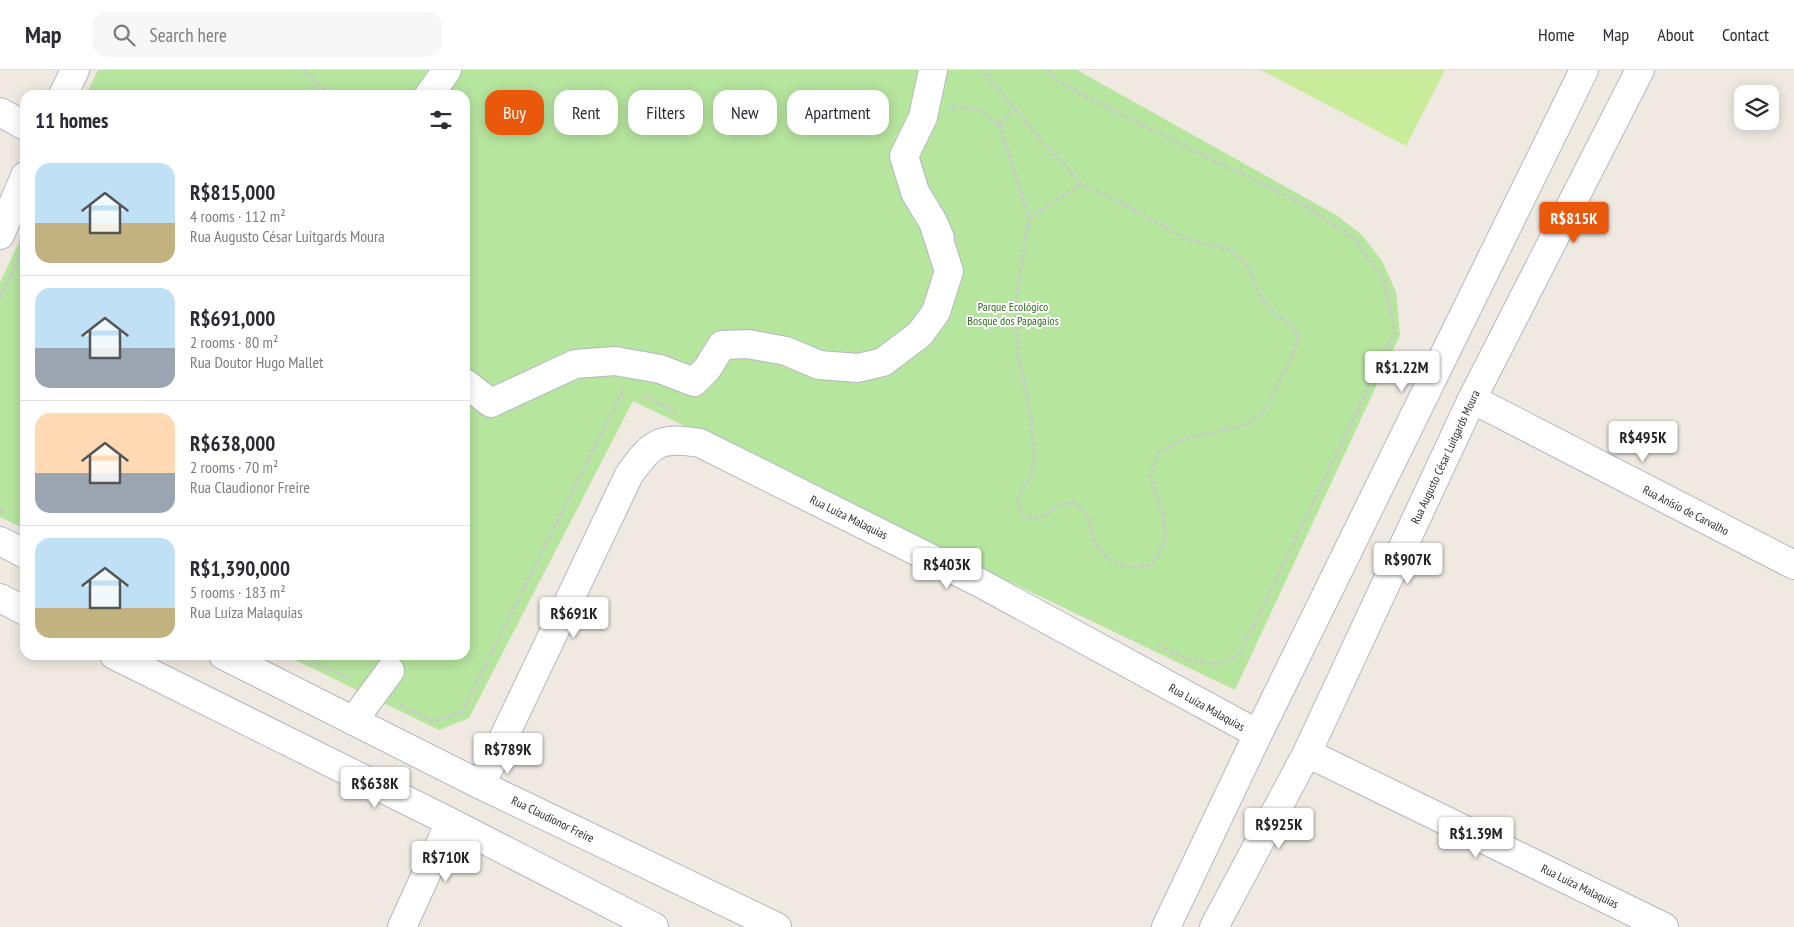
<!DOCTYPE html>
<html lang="en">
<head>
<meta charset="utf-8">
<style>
	body { margin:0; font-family:"PT Sans Narrow",sans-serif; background:#f7f7f7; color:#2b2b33; height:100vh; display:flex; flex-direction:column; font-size:19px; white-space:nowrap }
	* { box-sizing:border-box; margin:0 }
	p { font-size:16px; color:#7c7c81 }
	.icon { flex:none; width:28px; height:28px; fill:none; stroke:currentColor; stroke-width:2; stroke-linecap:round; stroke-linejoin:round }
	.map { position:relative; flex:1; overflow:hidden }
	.panel { position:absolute; left:20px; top:20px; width:450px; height:570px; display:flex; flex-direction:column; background:#fff; border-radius:15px; box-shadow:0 2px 12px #0003 }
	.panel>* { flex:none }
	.hud { position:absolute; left:485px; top:20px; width:475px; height:45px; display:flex; gap:10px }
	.controls { position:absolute; left:1734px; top:15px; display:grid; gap:10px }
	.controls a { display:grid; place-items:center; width:45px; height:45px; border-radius:10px; background:#fff; box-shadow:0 2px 12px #0003; font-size:25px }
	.price { position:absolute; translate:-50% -42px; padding:0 11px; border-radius:5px; background:#fff; color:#222; font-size:16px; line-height:32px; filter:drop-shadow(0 1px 2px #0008) }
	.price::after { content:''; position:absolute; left:50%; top:30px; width:15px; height:11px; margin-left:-8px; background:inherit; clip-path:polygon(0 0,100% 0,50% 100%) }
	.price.current { background:#ea580c; color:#fff }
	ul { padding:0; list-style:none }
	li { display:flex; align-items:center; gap:15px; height:125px; padding:0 15px }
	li+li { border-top:1px solid #e1e1e2 }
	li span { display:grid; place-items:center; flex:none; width:140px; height:100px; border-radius:15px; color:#555 }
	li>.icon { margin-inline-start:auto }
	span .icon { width:60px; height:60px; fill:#fffc; stroke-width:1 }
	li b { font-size:21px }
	h2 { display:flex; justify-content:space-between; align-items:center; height:60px; padding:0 15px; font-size:21px }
	.tag { padding:0 18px; border-radius:15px; background:#fff; box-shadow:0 2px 12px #0003; font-size:18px; line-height:45px }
	.tag.current { background:#ea580c; color:#fff }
	header { display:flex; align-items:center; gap:30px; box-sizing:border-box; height:70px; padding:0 25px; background:#fff; border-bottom:1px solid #e1e1e2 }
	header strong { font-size:24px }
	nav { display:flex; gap:28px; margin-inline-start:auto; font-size:18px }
	.search { width:350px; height:45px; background:#f7f7f7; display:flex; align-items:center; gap:12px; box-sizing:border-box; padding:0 18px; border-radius:15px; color:#7c7c81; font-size:19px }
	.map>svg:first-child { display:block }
</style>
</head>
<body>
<header>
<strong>Map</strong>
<div class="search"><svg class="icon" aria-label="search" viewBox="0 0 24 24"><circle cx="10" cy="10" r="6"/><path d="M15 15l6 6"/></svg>Search here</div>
<nav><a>Home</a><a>Map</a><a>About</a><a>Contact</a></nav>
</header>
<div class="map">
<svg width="1794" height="857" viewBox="0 0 1794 857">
	<rect width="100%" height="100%" fill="#efe9e1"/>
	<path fill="#b6e59e" d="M 98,0 L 1077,0 L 1336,145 L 1361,164 L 1382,191 L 1396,222 L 1400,265 L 1235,620 L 633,331 L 469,648 L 439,660 L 285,585 L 465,585 L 465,25 L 86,25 Z
		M 25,159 L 25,459 L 0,447 L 0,213 Z"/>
	<path fill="#c9ec9a" d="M 1261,0 L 1445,0 L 1406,76 Z"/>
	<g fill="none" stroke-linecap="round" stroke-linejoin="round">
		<defs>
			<path id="minor" d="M 933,0 L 923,47 L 904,86 L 915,122 L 933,152 L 940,168
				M 63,25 L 75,0
				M 429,25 L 447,0
				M 0,42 L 25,56
				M 0,165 L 25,106
				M 465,313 L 491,333 L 575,294 L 615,291 L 660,299 L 694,312 L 707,299 L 722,275 L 748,274 L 786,281 L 819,295 L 858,298 L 883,292 L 920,264 L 936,242 L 949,201 L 933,152
				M 1472,329 L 1794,495
				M 0,471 L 25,484
				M 0,528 L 25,541
				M 114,585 L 450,752 L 654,857
				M 223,585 L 481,715 L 777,857
				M 353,651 L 390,601
				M 1307,683 L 1664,857
				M 481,715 L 629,405 C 651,373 660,366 700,373 L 982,514 L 1258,664
				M 402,857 L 450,752
				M 1166,857 L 1258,664 L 1584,0
				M 1214,857 L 1307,683 L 1472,329 L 1640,0"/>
		</defs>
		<use href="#minor" stroke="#b4b7c1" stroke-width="30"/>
		<path stroke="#c9c9c9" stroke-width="3" stroke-dasharray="4 2.5" stroke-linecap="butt" d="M 303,0 L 330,25
			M 1047,0 L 1056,10 L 1122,45 L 1303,134 L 1353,167 L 1384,210 L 1395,262 L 1240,584 L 1218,594 L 1189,590 L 1157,575
			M 952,38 L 957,36 L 979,40 L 999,54 L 1029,148 L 1016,230 L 1018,285 L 1030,341 L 1035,388 L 1031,406 L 1023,417 L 1018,428 L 1019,437 L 1023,446 C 1028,447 1033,449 1038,448 C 1051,444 1062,427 1076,435 C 1093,444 1089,460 1097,475 C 1109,496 1132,501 1153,494 L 1162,478 L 1165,464 L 1163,445 L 1150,406 L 1158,383 L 1186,368 L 1243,356 L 1259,347 L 1269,333 L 1294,282 L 1298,267 L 1290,254 L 1277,246 L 1263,231 L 1251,203 L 1241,188 L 1227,179 L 1184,168 L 1126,135 L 1081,114 L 1034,62 L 983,0
			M 999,54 L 1015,39
			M 1029,148 L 1081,114
			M 0,228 L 20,185
			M 644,326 L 677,342
			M 0,440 L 6,443
			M 300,585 L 350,609
			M 400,635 L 433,651 L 462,642 L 624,319"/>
		<use href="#minor" stroke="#fff" stroke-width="28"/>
	</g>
	<g text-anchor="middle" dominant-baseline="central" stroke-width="4" stroke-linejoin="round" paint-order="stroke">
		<g font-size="12" fill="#2c6e1b" stroke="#fff">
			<text x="1013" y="236">Parque Ecológico<tspan x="1013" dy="14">Bosque dos Papagaios</tspan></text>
		</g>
		<g font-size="12" fill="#2e2e2e" stroke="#fff">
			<text transform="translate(1445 387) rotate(-65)">Rua Augusto César Luitgards Moura</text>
			<text transform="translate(1686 440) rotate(27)">Rua Anísio de Carvalho</text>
			<text transform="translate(849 447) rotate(26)">Rua Luíza Malaquias</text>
			<text transform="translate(1207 637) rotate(29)">Rua Luíza Malaquias</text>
			<text transform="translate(553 749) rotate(26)">Rua Claudionor Freire</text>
			<text transform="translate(1580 816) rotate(26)">Rua Luíza Malaquias</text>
		</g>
	</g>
</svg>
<div class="controls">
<a><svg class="icon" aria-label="layers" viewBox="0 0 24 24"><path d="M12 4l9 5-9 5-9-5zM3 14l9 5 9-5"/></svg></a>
</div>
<b class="price current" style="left:1574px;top:174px">R$815K</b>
<b class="price" style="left:1402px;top:323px">R$1.22M</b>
<b class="price" style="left:1643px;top:393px">R$495K</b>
<b class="price" style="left:1408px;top:515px">R$907K</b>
<b class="price" style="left:947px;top:520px">R$403K</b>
<b class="price" style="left:574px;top:569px">R$691K</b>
<b class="price" style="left:508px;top:705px">R$789K</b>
<b class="price" style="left:375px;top:739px">R$638K</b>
<b class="price" style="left:1279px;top:780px">R$925K</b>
<b class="price" style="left:1476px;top:789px">R$1.39M</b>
<b class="price" style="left:446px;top:813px">R$710K</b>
<div class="hud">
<a class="tag current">Buy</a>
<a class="tag">Rent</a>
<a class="tag">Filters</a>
<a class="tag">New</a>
<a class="tag">Apartment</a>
</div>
<section class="panel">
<h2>11 homes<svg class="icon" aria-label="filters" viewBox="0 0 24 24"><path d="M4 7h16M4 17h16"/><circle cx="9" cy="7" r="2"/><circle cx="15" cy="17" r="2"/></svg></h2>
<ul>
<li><span style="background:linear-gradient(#bfe0f5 60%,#c2b280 0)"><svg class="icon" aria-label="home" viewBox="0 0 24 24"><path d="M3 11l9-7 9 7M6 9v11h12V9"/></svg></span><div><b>R$815,000</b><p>4 rooms · 112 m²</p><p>Rua Augusto César Luitgards Moura</p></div></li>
<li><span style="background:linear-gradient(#bfe0f5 60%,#9aa5b1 0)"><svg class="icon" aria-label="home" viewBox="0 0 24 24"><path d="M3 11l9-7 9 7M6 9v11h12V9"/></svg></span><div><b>R$691,000</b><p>2 rooms · 80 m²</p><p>Rua Doutor Hugo Mallet</p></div></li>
<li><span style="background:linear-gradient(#ffd9b3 60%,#9aa5b1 0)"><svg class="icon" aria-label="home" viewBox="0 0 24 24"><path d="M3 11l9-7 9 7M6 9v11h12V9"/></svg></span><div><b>R$638,000</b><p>2 rooms · 70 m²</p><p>Rua Claudionor Freire</p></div></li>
<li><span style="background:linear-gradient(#bfe0f5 70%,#c2b280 0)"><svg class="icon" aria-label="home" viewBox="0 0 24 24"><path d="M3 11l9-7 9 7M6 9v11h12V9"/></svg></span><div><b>R$1,390,000</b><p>5 rooms · 183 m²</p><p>Rua Luíza Malaquias</p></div></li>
</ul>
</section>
</div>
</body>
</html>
